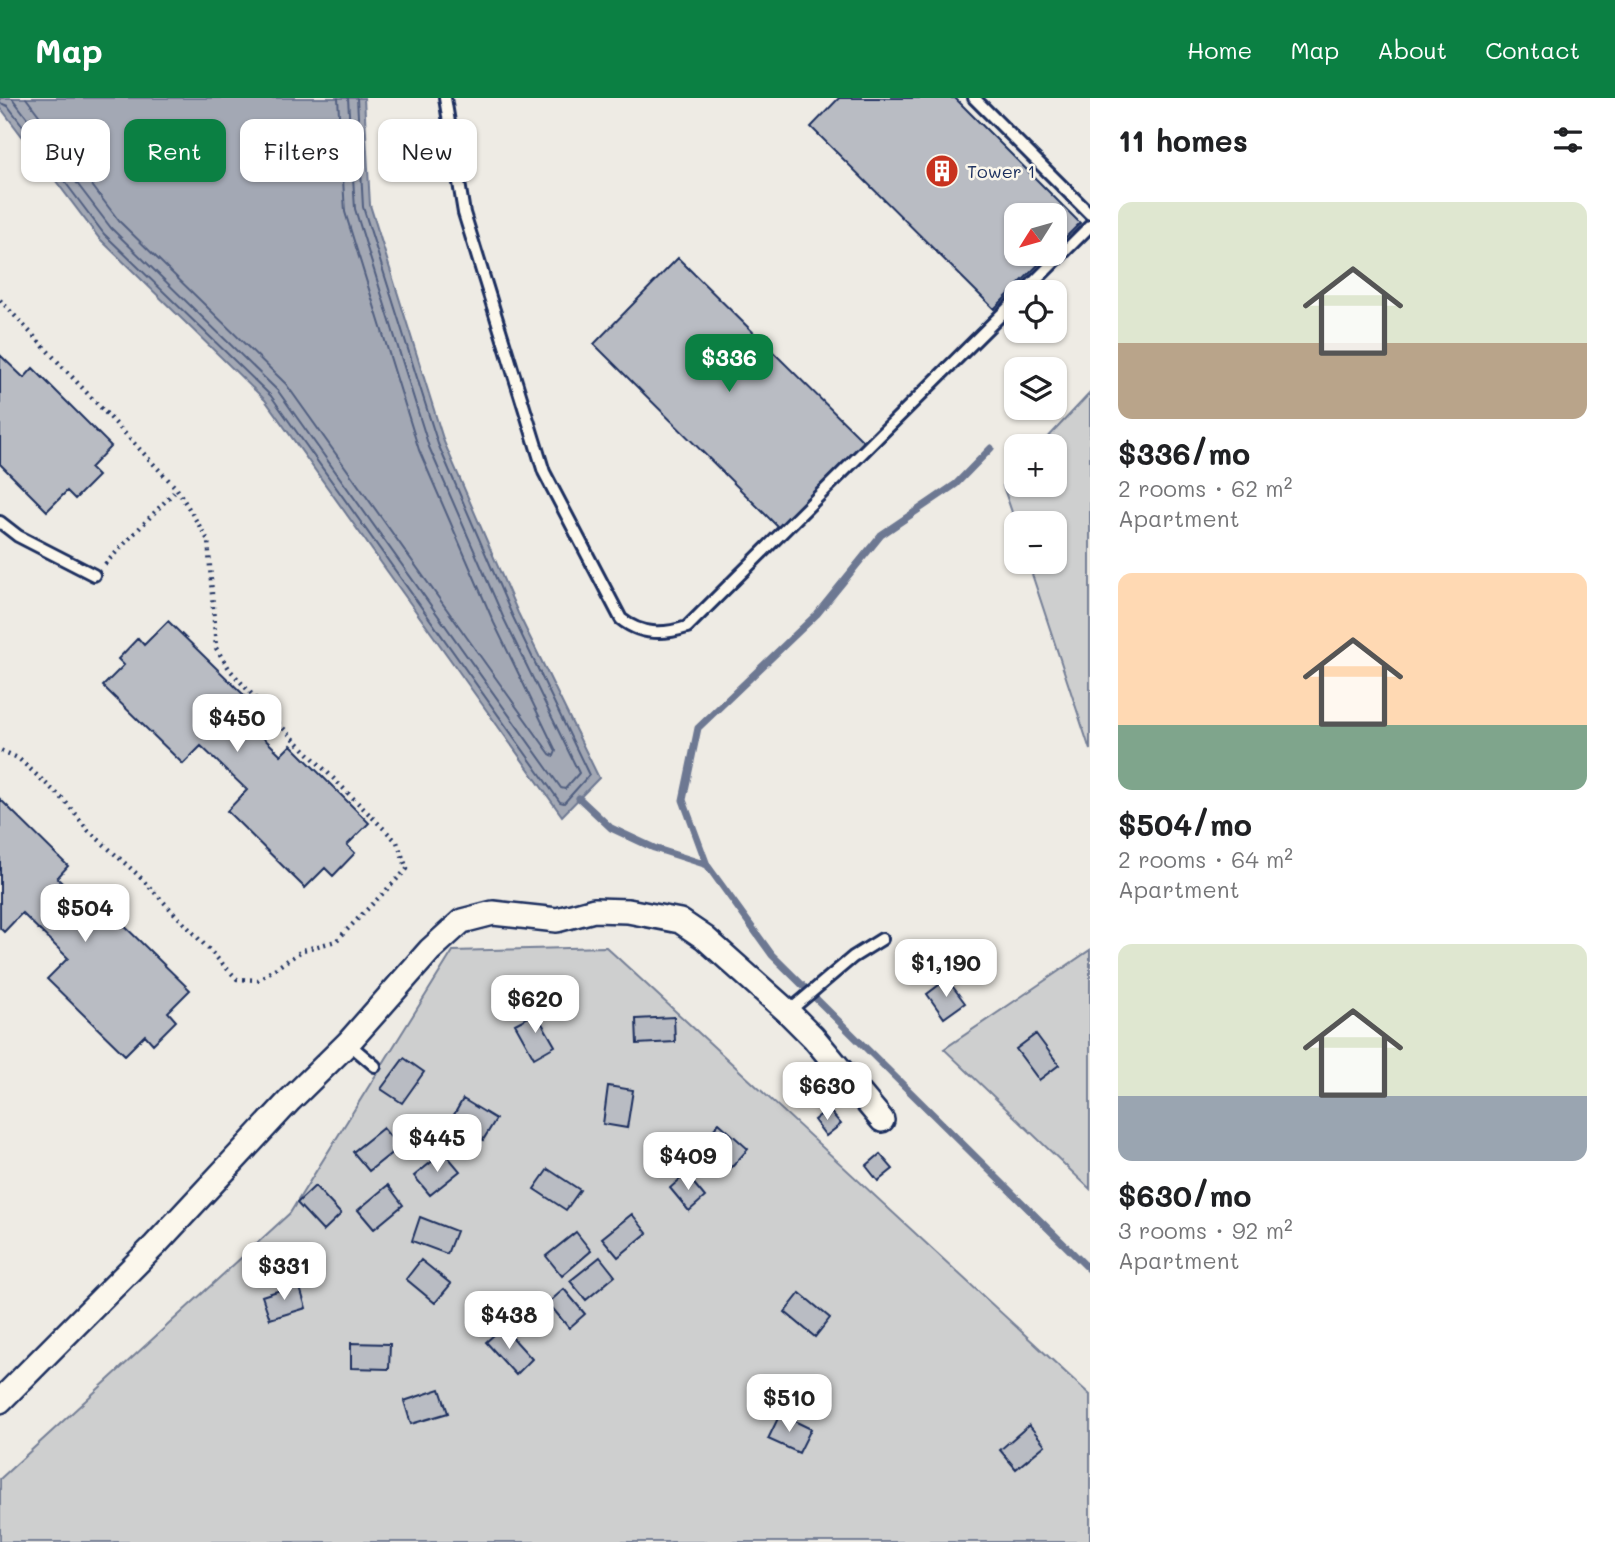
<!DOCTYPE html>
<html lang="en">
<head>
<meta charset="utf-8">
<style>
	body { margin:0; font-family:Mali,sans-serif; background:#f2f2f2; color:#202124; height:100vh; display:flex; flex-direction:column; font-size:26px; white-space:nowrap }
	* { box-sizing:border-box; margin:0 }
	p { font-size:23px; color:#757577 }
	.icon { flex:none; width:38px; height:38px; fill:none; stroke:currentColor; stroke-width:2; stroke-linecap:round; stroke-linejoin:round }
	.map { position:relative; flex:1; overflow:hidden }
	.drawer { display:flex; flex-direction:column; background:#fff; width:525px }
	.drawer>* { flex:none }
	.hud { position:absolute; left:21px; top:21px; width:665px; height:63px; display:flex; gap:14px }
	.needle { width:46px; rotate:233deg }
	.fabs { position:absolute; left:1004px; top:105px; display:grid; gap:14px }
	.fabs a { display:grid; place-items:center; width:63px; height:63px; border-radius:14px; background:#fff; box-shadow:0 2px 5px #0004; font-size:35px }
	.price { position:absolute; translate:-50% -60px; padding:0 16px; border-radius:14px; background:#fff; color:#222; font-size:23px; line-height:46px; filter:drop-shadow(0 2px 4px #0008) }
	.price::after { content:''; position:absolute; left:50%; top:42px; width:21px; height:16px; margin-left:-10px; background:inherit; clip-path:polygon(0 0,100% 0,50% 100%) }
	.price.active { background:#0b8043; color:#fff }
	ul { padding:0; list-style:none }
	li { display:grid; align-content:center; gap:14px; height:371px; padding:0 28px }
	li span { display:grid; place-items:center; height:217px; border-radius:14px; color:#555 }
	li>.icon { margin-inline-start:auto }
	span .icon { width:126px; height:126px; fill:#fffc; stroke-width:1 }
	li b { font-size:30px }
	h2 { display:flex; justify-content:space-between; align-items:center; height:84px; padding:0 28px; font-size:30px }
	.pill { padding:0 24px; border-radius:14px; background:#fff; box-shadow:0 2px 5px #0004; font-size:24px; line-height:63px }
	.pill.active { background:#0b8043; color:#fff }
	header { display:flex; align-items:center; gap:42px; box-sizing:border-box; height:98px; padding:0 35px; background:#0b8043; color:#fff }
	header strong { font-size:33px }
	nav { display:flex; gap:38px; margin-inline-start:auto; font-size:24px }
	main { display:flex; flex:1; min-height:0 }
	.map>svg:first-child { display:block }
</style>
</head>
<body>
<header>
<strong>Map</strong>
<nav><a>Home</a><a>Map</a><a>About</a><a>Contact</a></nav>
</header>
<main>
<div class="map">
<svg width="1090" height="1444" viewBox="0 0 1090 1444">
	<rect width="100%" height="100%" fill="#eeebe4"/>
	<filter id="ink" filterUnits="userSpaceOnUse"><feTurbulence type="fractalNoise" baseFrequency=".0143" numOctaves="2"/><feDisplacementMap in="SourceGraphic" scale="14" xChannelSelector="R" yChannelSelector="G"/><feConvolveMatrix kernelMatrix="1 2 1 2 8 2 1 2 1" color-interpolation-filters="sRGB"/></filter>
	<g filter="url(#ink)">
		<path fill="#cecfcf" stroke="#747f96" stroke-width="2" d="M 1090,295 L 1090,652 L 1028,464 L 1055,464 L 1055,425 L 1017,425 L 1017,429 L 1003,388 L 1017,374 L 1017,387 L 1055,387 L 1055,348 L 1040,348 Z
			M 606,849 L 1090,1297 L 1090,1444 L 0,1444 L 0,1381 L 290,1115 L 453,853 Z
			M 1090,852 L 1090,1091 L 944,951 Z"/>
		<path fill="#a3a8b4" stroke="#6d7892" stroke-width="2" d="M 0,0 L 364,0 L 370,107 L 444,344 L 518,515 L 599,680 L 562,718 L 265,302 L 99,140 L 0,9 Z"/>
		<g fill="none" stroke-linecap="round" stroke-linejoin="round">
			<path stroke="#515f80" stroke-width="2" d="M 12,0 L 111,130 L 278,293 L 561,690 L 565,691 L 579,675 L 504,521 L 429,349 L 355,111 L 348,0
				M 26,0 L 119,123 L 286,286 L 550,656 L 554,658 L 556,653 L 494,525 L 419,352 L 345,114 L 338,0
				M 0,5 L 8,8 L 104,136 L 271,298 L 560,704 L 564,705 L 589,677 L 512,517 L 438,346 L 363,109 L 357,0"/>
			<path stroke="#6d7892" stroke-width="7" d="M 579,700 L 611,730 L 654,750 L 707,767 L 772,857 L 1090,1172
				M 707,767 L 683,702 L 698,630 L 817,516 L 881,437 L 956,386 L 991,350"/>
		</g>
		<path fill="#b9bcc3" stroke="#1b2f5e" stroke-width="2" d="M 839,0 L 955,0 L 1080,125 L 1055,150 L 1055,117 L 1017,117 L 1017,156 L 1049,156 L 994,211 L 811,29 Z
			M 678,160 L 865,345 L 780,431 L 594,246 Z
			M 0,257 L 24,280 L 33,270 L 111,348 L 90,370 L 98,378 L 75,401 L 67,393 L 47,413 L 0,366 Z
			M 168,523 L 248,601 L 236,613 L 281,657 L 291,647 L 369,725 L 347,747 L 355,755 L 333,778 L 325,770 L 305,790 L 227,713 L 247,692 L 201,648 L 183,666 L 103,588 L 124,567 L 118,561 L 138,540 L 144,547 Z
			M 0,701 L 68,768 L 57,780 L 102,825 L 111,815 L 190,892 L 168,914 L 176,923 L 153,946 L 145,937 L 125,957 L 47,881 L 68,860 L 22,815 L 4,834 L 0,830 Z
			M 947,881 L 965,905 L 944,920 L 927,896 Z
			M 536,915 L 555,948 L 534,960 L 515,926 Z
			M 674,919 L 675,944 L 637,946 L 636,921 Z
			M 1036,936 L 1059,967 L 1039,982 L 1016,951 Z
			M 404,960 L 424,974 L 402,1005 L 381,991 Z
			M 608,988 L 633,992 L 627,1030 L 603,1026 Z
			M 463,1001 L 496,1021 L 483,1042 L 451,1022 Z
			M 828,1011 L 841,1026 L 826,1038 L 814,1022 Z
			M 719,1025 L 748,1051 L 732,1069 L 703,1044 Z
			M 383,1030 L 399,1049 L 369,1073 L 353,1054 Z
			M 444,1054 L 460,1073 L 430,1097 L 414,1078 Z
			M 880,1056 L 893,1071 L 878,1083 L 866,1068 Z
			M 548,1071 L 580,1092 L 566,1112 L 534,1091 Z
			M 686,1076 L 705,1099 L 689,1113 L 670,1090 Z
			M 388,1087 L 403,1107 L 374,1131 L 358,1112 Z
			M 315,1088 L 341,1116 L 323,1133 L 297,1105 Z
			M 632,1116 L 647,1135 L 618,1159 L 602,1140 Z
			M 420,1119 L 456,1133 L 447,1156 L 412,1143 Z
			M 576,1134 L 591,1153 L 562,1178 L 546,1158 Z
			M 600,1159 L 615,1178 L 586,1202 L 570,1183 Z
			M 421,1162 L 451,1186 L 435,1205 L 406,1181 Z
			M 299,1186 L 306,1210 L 270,1221 L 262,1198 Z
			M 564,1191 L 585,1216 L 569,1230 L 548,1205 Z
			M 800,1195 L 830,1220 L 815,1239 L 785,1214 Z
			M 503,1229 L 532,1261 L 516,1277 L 486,1244 Z
			M 351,1245 L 390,1246 L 389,1271 L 351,1270 Z
			M 440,1291 L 448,1315 L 411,1326 L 404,1303 Z
			M 780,1316 L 811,1331 L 799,1355 L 768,1341 Z
			M 1029,1327 L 1045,1347 L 1016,1371 L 1000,1352 Z"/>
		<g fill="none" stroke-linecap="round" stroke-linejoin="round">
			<defs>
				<path id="lane" d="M 445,0 L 464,115 L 544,374 L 621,521 C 641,537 663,537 687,529 L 1017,201
					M 974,0 L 1090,116
					M 1024,194 L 1090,128
					M 0,424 L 18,438 L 94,477
					M 788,914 L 853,859 L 882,841
					M 348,945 L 375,968"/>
				<path id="street" d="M 0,1303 L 155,1147 L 290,1002 L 348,945 L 430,852 L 462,823 L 493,815 L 557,822 L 594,812 L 628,813 L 680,823 L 705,840 L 788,914 L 813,939 L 882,1022"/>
			</defs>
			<use href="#lane" stroke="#1b2f5e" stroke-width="16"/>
			<use href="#street" stroke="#1b2f5e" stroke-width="28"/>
			<path stroke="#1b2f5e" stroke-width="4.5" stroke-dasharray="2 5" stroke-linecap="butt" d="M 0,202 L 177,391 L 208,442 L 216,550 L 230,572 L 272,619 L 397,744 L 407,771 L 336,843 L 303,852 L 258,882 L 237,881 L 137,776 L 88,732 L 64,702 L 18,660 L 0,652
				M 105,466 L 177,391"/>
			<use href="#lane" stroke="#fbf7ec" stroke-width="10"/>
			<use href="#street" stroke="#fbf7ec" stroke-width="23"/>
		</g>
	</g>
	<defs>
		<symbol id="building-disc" viewBox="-11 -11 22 22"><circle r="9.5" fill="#c8321e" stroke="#fbf7ec"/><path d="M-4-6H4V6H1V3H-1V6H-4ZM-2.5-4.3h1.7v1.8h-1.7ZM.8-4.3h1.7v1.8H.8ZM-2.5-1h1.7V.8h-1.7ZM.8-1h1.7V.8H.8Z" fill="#fff"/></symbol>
	</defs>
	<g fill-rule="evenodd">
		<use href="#building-disc" x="923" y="54" width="38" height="38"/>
	</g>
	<g text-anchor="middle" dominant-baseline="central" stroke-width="5" stroke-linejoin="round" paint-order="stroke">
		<g font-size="18" fill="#1b2f5e" stroke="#fbf7ec" text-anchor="start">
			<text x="967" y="73">Tower 1</text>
		</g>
	</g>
</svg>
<div class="fabs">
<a><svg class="needle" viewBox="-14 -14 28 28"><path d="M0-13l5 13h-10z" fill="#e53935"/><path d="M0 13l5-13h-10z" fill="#757577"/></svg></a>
<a><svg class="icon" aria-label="locate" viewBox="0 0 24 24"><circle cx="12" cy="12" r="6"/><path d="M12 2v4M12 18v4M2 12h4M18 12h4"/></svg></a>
<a><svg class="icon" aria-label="layers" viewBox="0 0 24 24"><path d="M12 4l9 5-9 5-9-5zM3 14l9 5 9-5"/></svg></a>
<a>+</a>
<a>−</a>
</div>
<b class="price active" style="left:729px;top:296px">$336</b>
<b class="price" style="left:237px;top:656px">$450</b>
<b class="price" style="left:85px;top:846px">$504</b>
<b class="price" style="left:946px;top:901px">$1,190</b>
<b class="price" style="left:535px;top:937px">$620</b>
<b class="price" style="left:827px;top:1024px">$630</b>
<b class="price" style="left:437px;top:1076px">$445</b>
<b class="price" style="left:688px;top:1094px">$409</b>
<b class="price" style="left:284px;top:1204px">$331</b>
<b class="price" style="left:509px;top:1253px">$438</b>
<b class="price" style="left:789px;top:1336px">$510</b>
<div class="hud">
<a class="pill">Buy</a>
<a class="pill active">Rent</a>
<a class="pill">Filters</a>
<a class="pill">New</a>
</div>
</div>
<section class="drawer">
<h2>11 homes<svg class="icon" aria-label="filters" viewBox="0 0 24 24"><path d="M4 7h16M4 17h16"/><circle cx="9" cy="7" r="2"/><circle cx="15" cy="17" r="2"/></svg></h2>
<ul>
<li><span style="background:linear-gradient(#dfe7d0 65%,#b9a48a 0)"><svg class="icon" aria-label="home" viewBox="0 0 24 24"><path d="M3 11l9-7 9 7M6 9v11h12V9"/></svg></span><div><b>$336/mo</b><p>2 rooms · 62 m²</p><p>Apartment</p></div></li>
<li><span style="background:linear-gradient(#ffd9b3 70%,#7fa58c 0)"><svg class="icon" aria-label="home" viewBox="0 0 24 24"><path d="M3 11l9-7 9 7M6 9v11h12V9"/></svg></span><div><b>$504/mo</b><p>2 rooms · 64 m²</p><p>Apartment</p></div></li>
<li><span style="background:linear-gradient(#dfe7d0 70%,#9aa5b1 0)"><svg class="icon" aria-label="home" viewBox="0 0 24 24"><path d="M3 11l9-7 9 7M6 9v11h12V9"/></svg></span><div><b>$630/mo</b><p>3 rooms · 92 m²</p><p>Apartment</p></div></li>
</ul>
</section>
</main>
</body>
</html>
